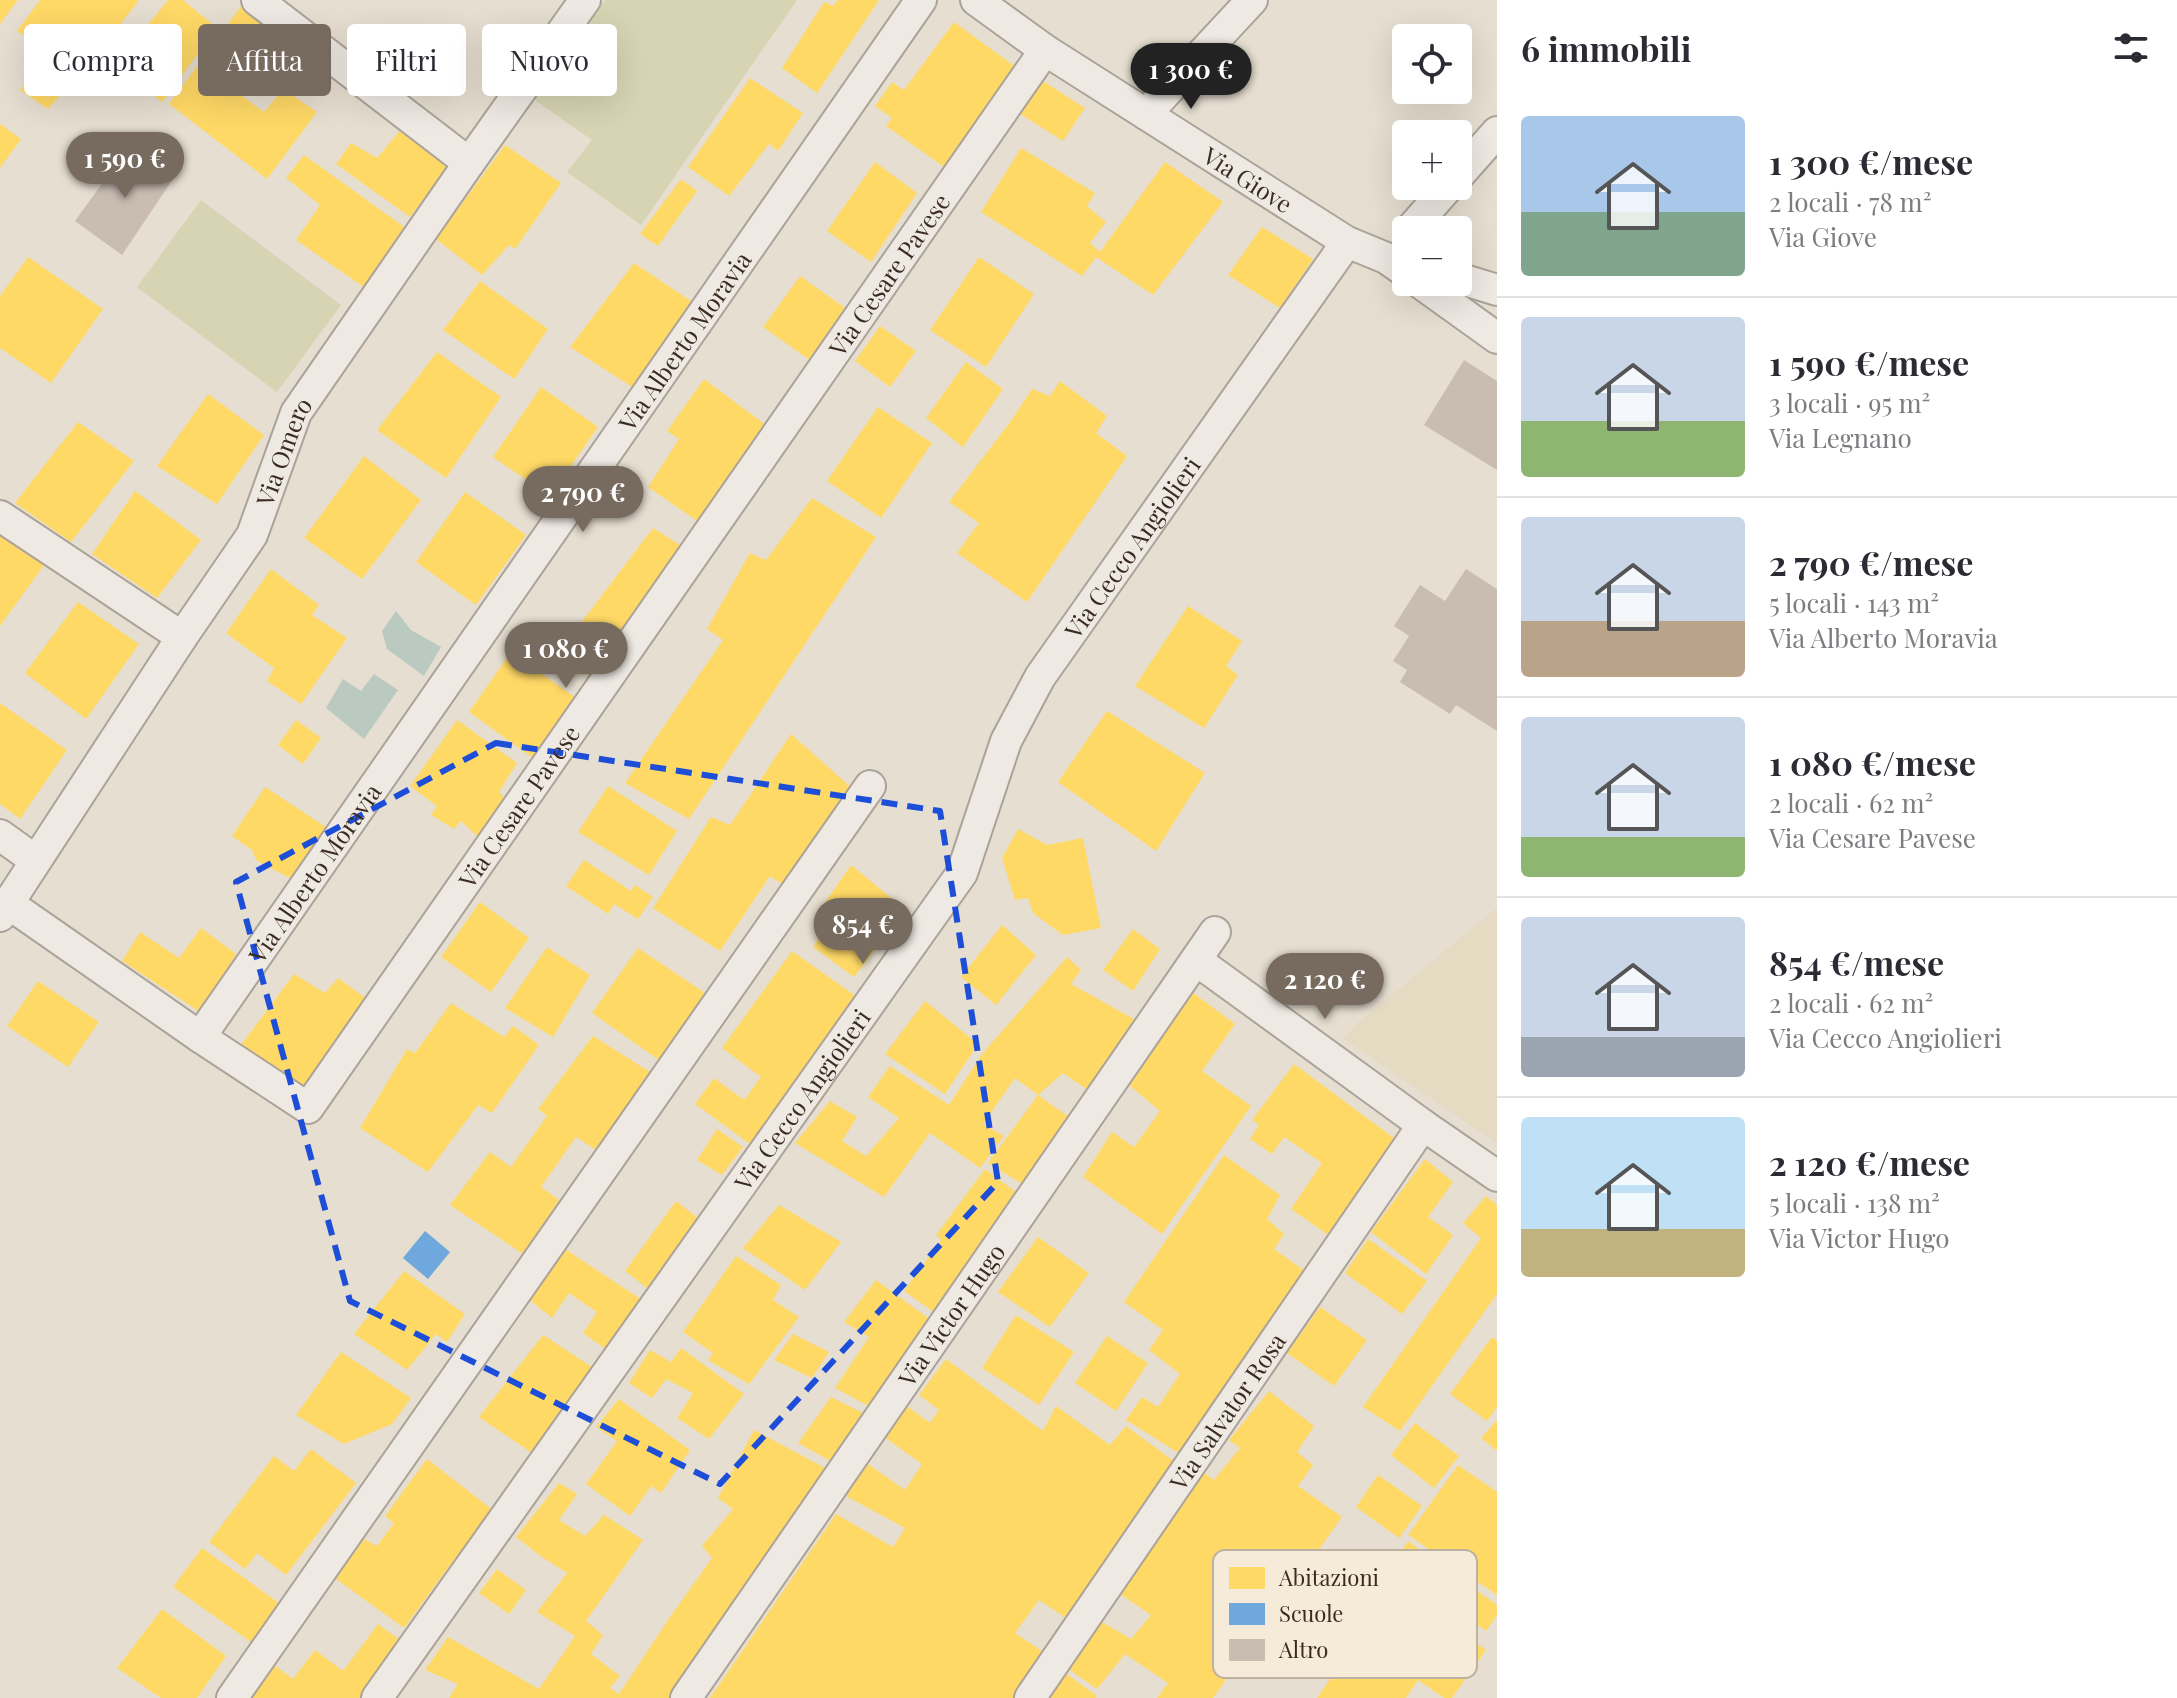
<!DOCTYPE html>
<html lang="it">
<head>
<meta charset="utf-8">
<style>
	body { margin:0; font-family:"Playfair Display",serif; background:#f2f2f3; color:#2b2b33; height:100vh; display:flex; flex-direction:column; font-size:30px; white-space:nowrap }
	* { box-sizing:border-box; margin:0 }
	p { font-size:26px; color:#7c7c81 }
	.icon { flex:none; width:44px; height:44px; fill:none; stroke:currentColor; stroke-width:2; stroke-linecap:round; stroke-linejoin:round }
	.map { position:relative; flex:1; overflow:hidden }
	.drawer { display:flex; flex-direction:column; background:#fff; width:680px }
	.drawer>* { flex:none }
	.hud { position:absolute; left:24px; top:24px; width:760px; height:72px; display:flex; gap:16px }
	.buttons { position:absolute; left:1392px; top:24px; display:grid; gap:16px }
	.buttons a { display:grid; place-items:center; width:80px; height:80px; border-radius:8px; background:#fff; box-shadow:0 8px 32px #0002; font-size:40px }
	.price { position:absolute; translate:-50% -68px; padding:0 18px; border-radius:28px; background:#776a5e; color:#fff; font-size:26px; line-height:52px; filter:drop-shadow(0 2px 4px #0008) }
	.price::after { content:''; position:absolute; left:50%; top:48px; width:24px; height:18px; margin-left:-12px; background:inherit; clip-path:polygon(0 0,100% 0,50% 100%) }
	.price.active { background:#222; color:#fff }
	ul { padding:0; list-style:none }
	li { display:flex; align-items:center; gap:24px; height:200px; padding:0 24px }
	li+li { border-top:2px solid #e1e1e2 }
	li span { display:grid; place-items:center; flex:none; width:224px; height:160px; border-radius:8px; color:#555 }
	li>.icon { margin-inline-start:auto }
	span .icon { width:96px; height:96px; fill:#fffc; stroke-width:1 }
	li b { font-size:34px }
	h2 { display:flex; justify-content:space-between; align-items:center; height:96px; padding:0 24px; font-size:34px }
	.chip { padding:0 28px; border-radius:8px; background:#fff; box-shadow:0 8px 32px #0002; font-size:28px; line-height:72px }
	.chip.active { background:#776a5e; color:#fff }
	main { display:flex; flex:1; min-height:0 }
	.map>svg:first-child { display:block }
</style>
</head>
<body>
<main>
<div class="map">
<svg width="1497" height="1698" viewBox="0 0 1497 1698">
	<rect width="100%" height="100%" fill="#e6ded0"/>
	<path fill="#e4dbc2" d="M 1497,908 L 1497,1143 L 1344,1039 L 1355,1025 Z"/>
	<path fill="#d7d4b3" d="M 605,0 L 797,0 L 641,225 L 567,172 L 592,140 L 532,98 Z
		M 201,200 L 341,305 L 277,392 L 137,287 Z"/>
	<path fill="#bbcac0" d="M 396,611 L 411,630 L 441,647 L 424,676 L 387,649 L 382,631 Z
		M 374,674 L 398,690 L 364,739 L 326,708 L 343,679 L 361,691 Z"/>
	<path fill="#ffd966" d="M 0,0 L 18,0 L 0,24 Z
		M 40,0 L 139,0 L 107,42 L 48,109 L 20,90 L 49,52 L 17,31 Z
		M 168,0 L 183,0 L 217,28 L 162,102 L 115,65 Z
		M 838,0 L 879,0 L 817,93 L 782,68 L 824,2 L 833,6 Z
		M 242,5 L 280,37 L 242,96 L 264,112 L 283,89 L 317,112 L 267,179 L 169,104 Z
		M 954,22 L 1017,68 L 947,169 L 886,126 L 892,118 L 875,106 L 892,82 L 904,90 Z
		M 750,78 L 803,113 L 778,151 L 769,144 L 729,196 L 688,167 Z
		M 1043,81 L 1085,108 L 1063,141 L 1020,114 Z
		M 0,124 L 21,139 L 0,168 Z
		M 403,127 L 447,168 L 410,217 L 336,164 L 351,143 L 377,158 Z
		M 505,145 L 561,183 L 515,249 L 509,245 L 482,275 L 436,239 Z
		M 1021,148 L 1095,193 L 1087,206 L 1106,222 L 1090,243 L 1100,252 L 1165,162 L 1223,202 L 1153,295 L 1096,257 L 1082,276 L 981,212 Z
		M 304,155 L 407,229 L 365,288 L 296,240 L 320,205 L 286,178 Z
		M 875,162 L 917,193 L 871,262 L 827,231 Z
		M 681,179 L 697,191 L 658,246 L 640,234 Z
		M 1262,227 L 1313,259 L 1280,308 L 1228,275 Z
		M 28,257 L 103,309 L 51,383 L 0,348 L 0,296 Z
		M 979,257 L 1034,294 L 986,367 L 930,330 Z
		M 634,263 L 697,305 L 637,390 L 570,347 Z
		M 800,276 L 848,310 L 814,363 L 763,327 Z
		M 480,281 L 548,329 L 514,379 L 443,330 Z
		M 880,326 L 916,351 L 890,387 L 855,361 Z
		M 437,352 L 501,397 L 446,478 L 377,430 Z
		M 966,362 L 1003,389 L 963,447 L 926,418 Z
		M 704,379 L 767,426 L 700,523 L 648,487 L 679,439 L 667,431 Z
		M 1060,381 L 1107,416 L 1096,433 L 1127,456 L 1027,602 L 957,553 L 979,523 L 949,502 L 1010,422 L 1032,389 L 1050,396 Z
		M 541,387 L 598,427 L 550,496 L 493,457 Z
		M 208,394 L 264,435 L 217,504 L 157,466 Z
		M 878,407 L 932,443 L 881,518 L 827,481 Z
		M 78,422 L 134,461 L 71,542 L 15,503 Z
		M 364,456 L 421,500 L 362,579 L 304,538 Z
		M 135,491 L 201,540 L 157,598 L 92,554 Z
		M 465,492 L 526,535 L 476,605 L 416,562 Z
		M 812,498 L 876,537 L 689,819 L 625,783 L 723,640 L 707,629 L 750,553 L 766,560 Z
		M 0,527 L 47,561 L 0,626 Z
		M 653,528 L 683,547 L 589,676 L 558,653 Z
		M 271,569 L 319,605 L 312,615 L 347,638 L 301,704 L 267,681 L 274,668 L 226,633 Z
		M 78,602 L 139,644 L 86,719 L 25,673 Z
		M 1188,606 L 1242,641 L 1226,666 L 1238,675 L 1204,728 L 1135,686 Z
		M 511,652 L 576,698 L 533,758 L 469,712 Z
		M 0,703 L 67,750 L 20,819 L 0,804 Z
		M 1107,711 L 1205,773 L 1156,851 L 1058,782 Z
		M 296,720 L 321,738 L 303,764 L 278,745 Z
		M 457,720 L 517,763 L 499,792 L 505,799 L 478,837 L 461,821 L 454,829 L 431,815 L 437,806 L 410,786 Z
		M 791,734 L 854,790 L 786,887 L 770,876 L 720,951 L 653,908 L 711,817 L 730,825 Z
		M 608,786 L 677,831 L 649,875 L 578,832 Z
		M 265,787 L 332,831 L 295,881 L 256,860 L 252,850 L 232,836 Z
		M 1018,829 L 1047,845 L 1083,838 L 1101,928 L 1063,935 L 1033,913 L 1028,898 L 1015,900 L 1002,858 Z
		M 584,860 L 631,891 L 635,885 L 653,897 L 638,919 L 614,904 L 608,914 L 566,886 Z
		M 851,865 L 906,910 L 854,977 L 813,947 L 839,911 L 826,901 Z
		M 480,902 L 529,938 L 491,992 L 441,957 Z
		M 1002,925 L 1036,955 L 996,1005 L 961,977 Z
		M 201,928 L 236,954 L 200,1012 L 122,961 L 140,932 L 179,958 Z
		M 1133,929 L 1160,949 L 1133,991 L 1103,970 Z
		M 547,947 L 590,975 L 553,1037 L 505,1008 Z
		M 638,948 L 708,995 L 659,1060 L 592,1013 Z
		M 792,951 L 857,997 L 750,1144 L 695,1104 L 714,1078 L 744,1100 L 761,1077 L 722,1048 Z
		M 1067,957 L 1081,970 L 1071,984 L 1141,1023 L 1092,1093 L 1063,1073 L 1038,1095 L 1015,1078 L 983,1124 L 1004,1136 L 980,1168 L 930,1133 L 884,1197 L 795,1143 L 830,1101 L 857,1117 L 842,1141 L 866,1156 L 899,1118 L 868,1097 L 890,1066 L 949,1105 L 982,1054 Z
		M 294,974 L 325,993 L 338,978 L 367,999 L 301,1091 L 238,1049 Z
		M 38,981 L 99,1022 L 68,1067 L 7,1026 Z
		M 1192,992 L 1235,1024 L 1202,1071 L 1251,1106 L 1162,1234 L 1083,1177 L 1112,1132 L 1134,1147 L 1160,1111 L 1129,1085 Z
		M 925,1001 L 978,1044 L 945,1094 L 885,1054 Z
		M 451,1003 L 504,1037 L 513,1026 L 539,1045 L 492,1113 L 478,1105 L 428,1172 L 360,1128 L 407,1049 L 415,1053 Z
		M 593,1036 L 650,1072 L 596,1150 L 576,1137 L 541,1187 L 559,1200 L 523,1254 L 450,1205 L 490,1152 L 511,1167 L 547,1116 L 538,1109 Z
		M 1294,1064 L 1402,1144 L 1334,1239 L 1291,1209 L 1322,1163 L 1284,1137 L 1272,1154 L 1250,1139 L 1259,1125 L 1252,1120 Z
		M 1038,1095 L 1073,1120 L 1024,1185 L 988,1163 Z
		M 717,1129 L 743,1147 L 722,1175 L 697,1160 Z
		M 1224,1155 L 1280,1195 L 1267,1219 L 1284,1234 L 1274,1249 L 1309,1274 L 1185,1457 L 1126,1420 L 1142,1397 L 1158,1407 L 1180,1374 L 1149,1350 L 1163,1330 L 1124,1302 Z
		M 1425,1159 L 1453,1182 L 1428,1217 L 1453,1235 L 1426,1274 L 1371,1232 Z
		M 985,1169 L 1020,1195 L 935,1313 L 904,1291 L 941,1240 L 936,1235 Z
		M 1486,1196 L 1497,1205 L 1497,1294 L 1400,1431 L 1363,1407 L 1481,1238 L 1463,1223 Z
		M 676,1201 L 703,1222 L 651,1291 L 625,1271 Z
		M 779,1205 L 841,1242 L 805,1290 L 743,1248 Z
		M 1038,1237 L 1089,1273 L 1050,1327 L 998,1292 Z
		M 1368,1239 L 1427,1281 L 1402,1314 L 1345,1273 Z
		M 565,1249 L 645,1302 L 610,1352 L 583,1333 L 597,1312 L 569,1293 L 552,1318 L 526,1297 Z
		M 736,1256 L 781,1285 L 773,1300 L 799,1317 L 749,1384 L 708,1360 L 713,1353 L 683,1332 Z
		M 404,1271 L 465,1314 L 447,1342 L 436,1334 L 407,1370 L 354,1334 Z
		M 876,1280 L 935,1323 L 874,1409 L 835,1388 L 869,1337 L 844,1322 Z
		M 1320,1307 L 1367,1340 L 1334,1386 L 1287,1353 Z
		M 1016,1315 L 1074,1352 L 1039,1405 L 982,1368 Z
		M 793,1334 L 829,1352 L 812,1378 L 774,1360 Z
		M 543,1335 L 595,1369 L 553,1423 L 560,1430 L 539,1458 L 479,1417 Z
		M 1107,1336 L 1148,1363 L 1116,1411 L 1075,1383 Z
		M 1492,1337 L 1497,1341 L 1497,1407 L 1487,1421 L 1450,1394 Z
		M 681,1348 L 744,1394 L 709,1439 L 677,1418 L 693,1393 L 666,1379 L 652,1398 L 629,1383 L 650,1350 L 671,1362 Z
		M 341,1352 L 411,1398 L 392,1424 L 344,1444 L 296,1415 Z
		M 946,1359 L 1043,1431 L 1056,1406 L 1110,1445 L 1126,1426 L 1175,1462 L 1138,1513 L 1144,1519 L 1069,1620 L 1039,1600 L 1015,1633 L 1051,1657 L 1022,1698 L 710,1698 L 836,1514 L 893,1547 L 905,1528 L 846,1496 L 868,1464 L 905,1490 L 922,1464 L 884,1437 L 908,1407 L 930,1423 L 939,1410 L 919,1395 Z
		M 1269,1391 L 1314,1426 L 1297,1452 L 1313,1465 L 1298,1486 L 1342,1517 L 1213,1698 L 1157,1698 L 1168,1683 L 1125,1654 L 1097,1689 L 1067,1668 L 1102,1622 L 1131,1639 L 1151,1615 L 1120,1594 L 1202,1471 L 1214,1480 L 1240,1448 L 1229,1440 Z
		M 831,1397 L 869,1416 L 834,1463 L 798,1443 Z
		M 619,1399 L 690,1450 L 661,1493 L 651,1486 L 630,1516 L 586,1484 L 617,1441 L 596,1427 Z
		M 1497,1420 L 1497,1451 L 1481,1438 Z
		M 1415,1423 L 1459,1456 L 1434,1488 L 1391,1455 Z
		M 754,1430 L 825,1468 L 671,1698 L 449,1698 L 458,1684 L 425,1670 L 448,1637 L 539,1689 L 575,1636 L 537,1612 L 567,1573 L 542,1557 L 516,1537 L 559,1483 L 577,1494 L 559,1520 L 585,1536 L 604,1515 L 643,1540 L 586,1621 L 603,1635 L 591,1654 L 620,1676 L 610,1688 L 619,1694 L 670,1617 L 712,1558 L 702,1546 L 733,1509 L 718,1498 Z
		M 311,1449 L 356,1483 L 286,1575 L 257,1553 L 245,1569 L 209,1542 L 274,1456 L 294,1471 Z
		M 427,1459 L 498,1514 L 456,1569 L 450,1565 L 404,1628 L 332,1576 L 360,1537 L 377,1546 L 394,1523 L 385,1516 Z
		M 1458,1465 L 1497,1492 L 1497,1595 L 1408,1535 Z
		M 1378,1475 L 1422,1506 L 1399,1538 L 1356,1507 Z
		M 1408,1541 L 1497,1605 L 1497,1615 L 1486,1631 L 1392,1565 Z
		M 202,1548 L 279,1603 L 251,1642 L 173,1587 Z
		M 497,1569 L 526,1590 L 509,1614 L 479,1593 Z
		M 1384,1601 L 1458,1652 L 1468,1637 L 1486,1650 L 1452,1698 L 1444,1698 L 1418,1680 L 1406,1698 L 1317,1698 Z
		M 162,1609 L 226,1656 L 197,1698 L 161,1698 L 117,1668 Z
		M 378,1624 L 407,1645 L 367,1698 L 247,1698 L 273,1664 L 293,1679 L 315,1650 L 343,1671 Z
		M 1064,1672 L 1097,1696 L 1096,1698 L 1045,1698 Z"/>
	<path fill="#6fa8dc" d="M 425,1231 L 450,1252 L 428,1279 L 403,1258 Z"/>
	<path fill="#c9bcb1" d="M 130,145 L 173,179 L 122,255 L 75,221 Z
		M 1464,360 L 1497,381 L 1497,470 L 1424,425 Z
		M 1466,569 L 1497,589 L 1497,731 L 1456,705 L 1450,714 L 1400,682 L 1407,670 L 1393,661 L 1409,636 L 1394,626 L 1420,585 L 1445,601 Z"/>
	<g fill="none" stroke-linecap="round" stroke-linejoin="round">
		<defs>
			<g id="street">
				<path d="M 257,0 L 469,163"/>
				<path id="s1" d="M 976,0 L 1045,50 L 1347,242 L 1386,258 L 1406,272"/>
				<path d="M 1146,114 L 1252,0"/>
				<path d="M 1458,176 L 1497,132"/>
				<path d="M 1410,230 L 1449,186"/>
				<path d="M 1458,278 L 1497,290"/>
				<path d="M 1419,282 L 1497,338"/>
				<path d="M 0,516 L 182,637"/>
				<path d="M 0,835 L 35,860"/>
				<path id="s2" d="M 9,904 L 200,1037 L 308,1108 L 1045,50"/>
				<path id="s3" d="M 0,916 L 182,637 L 252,535 L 296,413 L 469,163 L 585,0"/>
				<path d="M 1196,960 L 1423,1125 L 1497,1176"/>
				<path id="s4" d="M 200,1037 L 921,0"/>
				<path d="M 232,1698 L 870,786"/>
				<path id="s5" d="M 377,1698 L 962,873 L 1006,741 L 1040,677 L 1347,242"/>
				<path id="s6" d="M 686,1698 L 1215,932"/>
				<path id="s7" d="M 1030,1698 L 1423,1125"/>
			</g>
		</defs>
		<use href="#street" stroke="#aba399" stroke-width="34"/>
		<use href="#street" stroke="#eee9e2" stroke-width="30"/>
	</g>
	<path fill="none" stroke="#1d4ed8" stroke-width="6" stroke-dasharray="16 10" stroke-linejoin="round" d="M 496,743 L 940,811 L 998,1182 L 720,1484 L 350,1301 L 236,882 Z"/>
	<g text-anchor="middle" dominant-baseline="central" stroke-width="8" stroke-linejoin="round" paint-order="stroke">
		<g font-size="24" fill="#3b2b20" stroke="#f5ebd8">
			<text stroke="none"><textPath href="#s1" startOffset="326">Via Giove</textPath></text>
			<text stroke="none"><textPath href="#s2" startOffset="1378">Via Cesare Pavese</textPath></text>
			<text stroke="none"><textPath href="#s4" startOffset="848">Via Alberto Moravia</textPath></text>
			<text stroke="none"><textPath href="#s3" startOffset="546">Via Omero</textPath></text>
			<text stroke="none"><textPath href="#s5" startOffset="1382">Via Cecco Angiolieri</textPath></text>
			<text stroke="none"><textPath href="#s2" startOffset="730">Via Cesare Pavese</textPath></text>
			<text stroke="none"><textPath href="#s4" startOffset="200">Via Alberto Moravia</textPath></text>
			<text stroke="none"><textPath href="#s5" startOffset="734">Via Cecco Angiolieri</textPath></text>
			<text stroke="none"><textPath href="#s6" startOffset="466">Via Victor Hugo</textPath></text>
			<text stroke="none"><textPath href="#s7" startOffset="348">Via Salvator Rosa</textPath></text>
		</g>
	</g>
	<rect x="1213" y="1550" width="264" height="128" rx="12" fill="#f5ebd8" stroke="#bdb1a1" stroke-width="2"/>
	<rect x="1229" y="1567" width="36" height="22" fill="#ffd966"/>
	<rect x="1229" y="1603" width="36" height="22" fill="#6fa8dc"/>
	<rect x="1229" y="1639" width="36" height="22" fill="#c9bcb1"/>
	<g font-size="22" fill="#3b2b20">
		<text x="1279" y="1586">Abitazioni</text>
		<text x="1279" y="1622">Scuole</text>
		<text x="1279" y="1658">Altro</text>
	</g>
</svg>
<div class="buttons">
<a><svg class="icon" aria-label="locate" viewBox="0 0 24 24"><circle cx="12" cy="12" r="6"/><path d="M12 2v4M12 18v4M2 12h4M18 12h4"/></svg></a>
<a>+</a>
<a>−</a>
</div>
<b class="price active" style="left:1191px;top:111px">1 300 €</b>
<b class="price" style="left:125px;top:200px">1 590 €</b>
<b class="price" style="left:583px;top:534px">2 790 €</b>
<b class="price" style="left:566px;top:690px">1 080 €</b>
<b class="price" style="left:863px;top:966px">854 €</b>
<b class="price" style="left:1325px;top:1021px">2 120 €</b>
<div class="hud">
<a class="chip">Compra</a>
<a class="chip active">Affitta</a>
<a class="chip">Filtri</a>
<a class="chip">Nuovo</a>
</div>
</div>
<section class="drawer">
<h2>6 immobili<svg class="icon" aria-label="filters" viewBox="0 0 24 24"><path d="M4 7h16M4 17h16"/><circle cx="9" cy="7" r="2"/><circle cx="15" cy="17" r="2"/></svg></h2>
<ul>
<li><span style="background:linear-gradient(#a9c7e8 60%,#7fa58c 0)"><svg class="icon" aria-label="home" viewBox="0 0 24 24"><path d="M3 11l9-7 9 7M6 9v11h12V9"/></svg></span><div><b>1 300 €/mese</b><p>2 locali · 78 m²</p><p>Via Giove</p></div></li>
<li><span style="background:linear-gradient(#c9d6e8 65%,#8fb573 0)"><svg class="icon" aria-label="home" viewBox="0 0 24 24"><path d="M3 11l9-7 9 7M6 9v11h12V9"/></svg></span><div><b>1 590 €/mese</b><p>3 locali · 95 m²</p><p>Via Legnano</p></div></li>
<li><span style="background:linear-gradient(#c9d6e8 65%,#b9a48a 0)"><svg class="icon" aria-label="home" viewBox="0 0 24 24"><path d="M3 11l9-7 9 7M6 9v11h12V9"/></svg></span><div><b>2 790 €/mese</b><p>5 locali · 143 m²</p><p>Via Alberto Moravia</p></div></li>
<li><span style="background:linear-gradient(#c9d6e8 75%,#8fb573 0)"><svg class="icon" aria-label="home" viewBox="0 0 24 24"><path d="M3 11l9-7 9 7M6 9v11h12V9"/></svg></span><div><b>1 080 €/mese</b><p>2 locali · 62 m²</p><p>Via Cesare Pavese</p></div></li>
<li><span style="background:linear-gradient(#c9d6e8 75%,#9aa5b1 0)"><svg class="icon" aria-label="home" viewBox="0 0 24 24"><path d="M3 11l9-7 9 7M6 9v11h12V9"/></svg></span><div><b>854 €/mese</b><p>2 locali · 62 m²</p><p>Via Cecco Angiolieri</p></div></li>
<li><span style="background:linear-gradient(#bfe0f5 70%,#c2b280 0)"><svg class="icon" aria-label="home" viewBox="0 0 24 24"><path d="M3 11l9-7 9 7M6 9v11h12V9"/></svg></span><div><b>2 120 €/mese</b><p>5 locali · 138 m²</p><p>Via Victor Hugo</p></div></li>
</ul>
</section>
</main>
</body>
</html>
